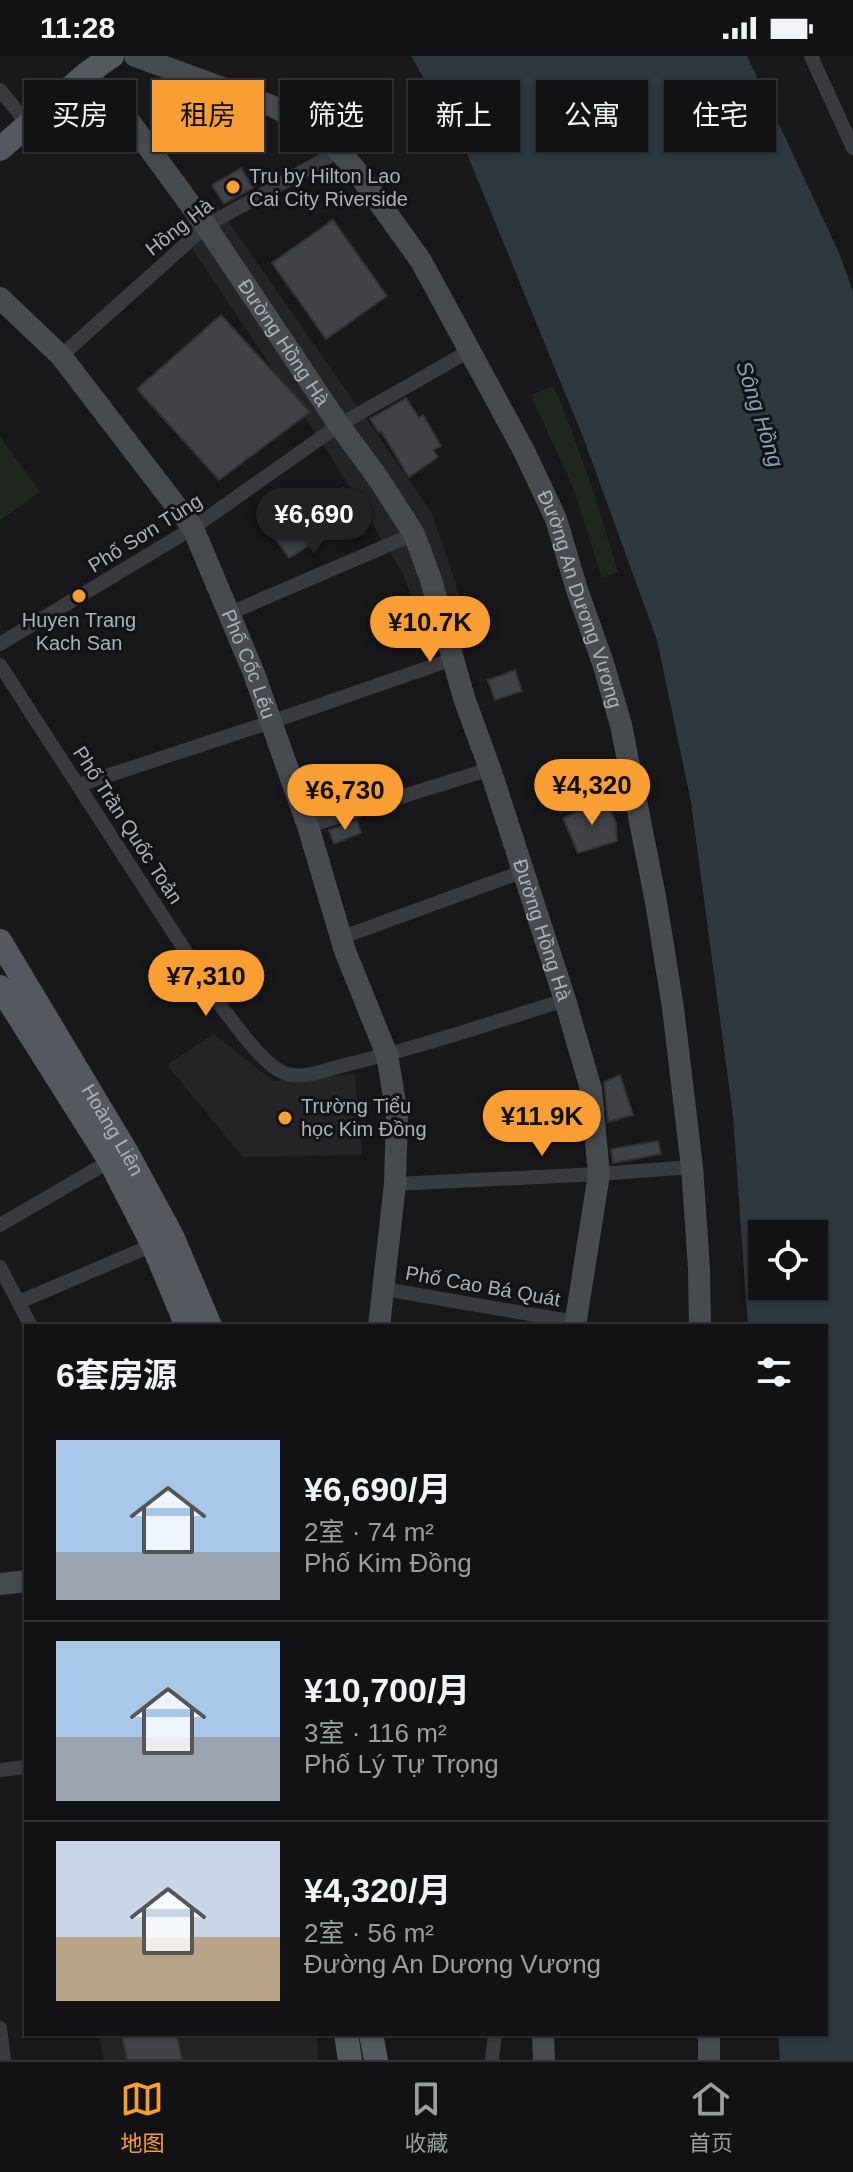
<!DOCTYPE html>
<html lang="zh">
<head>
<meta charset="utf-8">
<style>
	body { margin:0; font-family:Helvetica,"Noto Sans SC",sans-serif; background:#1b1b1d; color:#f1f3f6; height:100vh; display:flex; flex-direction:column; font-size:30px; white-space:nowrap }
	* { box-sizing:border-box; margin:0 }
	p { font-size:26px; color:#9c9ea0 }
	.icon { flex:none; width:44px; height:44px; fill:none; stroke:currentColor; stroke-width:2; stroke-linecap:round; stroke-linejoin:round }
	.map { position:relative; flex:1; overflow:hidden }
	.panel { position:absolute; left:24px; top:1268px; width:804px; height:712px; display:flex; flex-direction:column; background:#121214; border-radius:0px; box-shadow:0 2px 6px #0004,0 0 0 2px #313234 }
	.panel>* { flex:none }
	.banner { position:absolute; left:24px; top:24px; width:806px; height:72px; display:flex; gap:16px }
	.buttons { position:absolute; left:748px; top:1164px; display:grid; gap:16px }
	.buttons a { display:grid; place-items:center; width:80px; height:80px; border-radius:0px; background:#121214; box-shadow:0 2px 6px #0004,0 0 0 2px #313234; font-size:40px }
	.price { position:absolute; translate:-50% -68px; padding:0 18px; border-radius:28px; background:#f89e32; color:#111; font-size:26px; line-height:52px; filter:drop-shadow(0 2px 4px #0008) }
	.price::after { content:''; position:absolute; left:50%; top:48px; width:24px; height:18px; margin-left:-12px; background:inherit; clip-path:polygon(0 0,100% 0,50% 100%) }
	.price.current { background:#222; color:#fff }
	ul { padding:0; list-style:none }
	li { display:flex; align-items:center; gap:24px; height:200px; padding:0 32px }
	li+li { border-top:2px solid #313234 }
	li span { display:grid; place-items:center; flex:none; width:224px; height:160px; border-radius:0px; color:#555 }
	li>.icon { margin-inline-start:auto }
	span .icon { width:96px; height:96px; fill:#fffc; stroke-width:1 }
	li b { font-size:34px }
	h2 { display:flex; justify-content:space-between; align-items:center; height:96px; padding:0 32px; font-size:34px }
	.chip { padding:0 28px; border-radius:0px; background:#121214; box-shadow:0 2px 6px #0004,0 0 0 2px #313234; font-size:28px; line-height:72px }
	.chip.current { background:#f89e32; color:#111 }
	.status { display:flex; justify-content:space-between; align-items:center; height:56px; padding:0 40px; background:#121214; direction:ltr }
	.status svg { height:22px; fill:currentColor }
	.dock { display:flex; justify-content:space-around; align-items:center; height:112px; border-top:2px solid #313234; background:#121214; font-size:22px; color:#9c9ea0 }
	.dock a { display:grid; justify-items:center; gap:4px }
	.dock .current { color:#f89e32 }
	.map>svg:first-child { display:block }
</style>
</head>
<body>
<div class="status"><b>11:28</b><svg viewBox="0 0 49 12"><path d="M0 12V9h3v3zM5 12V6h3v6zM10 12V3h3v9zM15 12V0h3v12zM26 1h20v11H26zM47 4h2v5h-2z"/></svg></div>
<div class="map">
<svg width="853" height="2004" viewBox="0 0 853 2004">
	<rect width="100%" height="100%" fill="#18181a"/>
	<path fill="#242427" d="M 214,145 L 432,457 L 475,585 L 429,587 L 403,518 L 328,396 L 177,170 Z
		M 214,978 L 273,1025 L 355,1018 L 362,1099 L 243,1101 L 167,1009 Z
		M 111,1978 L 317,1978 L 318,2004 L 104,2004 L 99,1981 Z"/>
	<path fill="#1e261e" d="M 553,330 L 561,346 L 593,434 L 618,516 L 602,522 L 574,434 L 531,339 Z
		M 0,380 L 40,436 L 0,464 Z"/>
	<path fill="#2d393f" fill-rule="evenodd" d="M 411,0 L 747,0 L 840,199 L 853,236 L 853,2004 L 780,2004 L 778,1978 L 826,1978 L 826,1270 L 748,1270 L 733,1060 L 691,746 L 657,584 L 583,381 L 468,100 ZM 762,1178 L 814,1178 L 814,1230 L 762,1230 Z"/>
	<path fill="#424347" stroke="#323236" stroke-width="2" d="M 241,112 L 253,132 L 224,148 L 212,129 Z
		M 333,164 L 387,240 L 326,283 L 272,207 Z
		M 221,259 L 310,356 L 219,424 L 137,333 Z
		M 406,342 L 419,362 L 423,359 L 441,390 L 433,394 L 438,401 L 409,421 L 381,375 L 379,377 L 370,363 Z
		M 343,432 L 360,458 L 289,502 L 271,477 Z
		M 515,614 L 522,635 L 495,644 L 488,624 Z
		M 350,726 L 356,744 L 318,756 L 312,738 Z
		M 606,744 L 616,767 L 617,785 L 578,797 L 563,762 Z
		M 357,765 L 361,777 L 334,788 L 329,774 Z
		M 620,1019 L 633,1059 L 608,1066 L 604,1026 Z
		M 658,1085 L 661,1098 L 613,1107 L 611,1093 Z
		M 136,1978 L 177,1978 L 182,2004 L 127,2004 L 122,1981 Z"/>
	<g fill="none" stroke-linecap="round" stroke-linejoin="round">
		<path stroke="#393b3f" stroke-width="14" d="M 811,0 L 853,92
			M 0,34 L 28,68
			M 61,300 L 206,170 L 339,95
			M 230,557 L 414,478
			M 0,588 L 193,472 L 339,369 L 471,294
			M 0,609 L 223,953 C 237,970 265,1012 287,1018 C 303,1023 325,1014 341,1010 C 417,992 491,967 565,944
			M 79,729 L 271,666 L 453,603
			M 308,770 L 490,713
			M 340,882 L 524,815
			M 395,1128 L 599,1118 L 692,1111
			M 0,1169 L 110,1105
			M 0,1211 L 31,1270
			M 384,1233 L 575,1266
			M 19,1246 L 153,1189
			M 0,1714 L 26,1711
			M 0,1972 L 4,2004
			M 492,2004 L 495,1978"/>
		<g stroke="#474a4f" stroke-width="22">
			<path id="s1" d="M 135,0 L 272,50 L 321,75 L 355,113 L 421,205 L 524,395 L 556,463 L 577,534 L 603,607 L 621,669 L 656,846 L 673,952 L 692,1111 L 699,1212 L 700,1270"/>
			<path id="s2" d="M 86,18 L 124,58 L 206,170 L 339,369 L 378,422 L 414,478 L 431,524 L 464,642 L 490,713 L 565,944 L 591,1033 L 599,1118 L 575,1270"/>
			<path id="s3" d="M 0,242 L 61,300 L 193,472 L 253,615 L 308,770 L 345,895 L 387,999 L 397,1058 L 395,1128 L 379,1270"/>
			<path d="M 0,1528 L 26,1525"/>
			<path d="M 543,1978 L 544,2004"/>
			<path d="M 709,1978 L 709,2004"/>
		</g>
		<g stroke="#55585f" stroke-width="24">
			<path d="M 0,93 L 86,18 L 112,0"/>
			<path id="s4" d="M 0,885 L 127,1097 L 172,1180 L 210,1270"/>
			<path d="M 0,931 L 110,1105 L 153,1189 L 187,1270"/>
			<path d="M 346,1978 L 350,2004"/>
			<path d="M 371,1978 L 376,2004"/>
		</g>
	</g>
	<g fill="#f89e32" stroke="#131315" stroke-width="3">
		<circle cx="233" cy="131" r="8"/>
		<circle cx="79" cy="540" r="8"/>
		<circle cx="285" cy="1062" r="8"/>
	</g>
	<g text-anchor="middle" dominant-baseline="central" stroke-width="6" stroke-linejoin="round" paint-order="stroke">
		<g font-size="20" fill="#aab1ba" stroke="#131315" text-anchor="start">
			<text x="249" y="120">Tru by Hilton Lao<tspan x="249" dy="23">Cai City Riverside</tspan></text>
			<text x="79" y="564" text-anchor="middle">Huyen Trang<tspan x="79" dy="23">Kach San</tspan></text>
			<text x="301" y="1050">Trường Tiểu<tspan x="301" dy="23">học Kim Đồng</tspan></text>
		</g>
		<g font-size="20" fill="#aab1ba" stroke="#131315">
			<text transform="translate(179 171) rotate(-38)">Hồng Hà</text>
			<text stroke="none"><textPath href="#s2" startOffset="334">Đường Hồng Hà</textPath></text>
			<text transform="translate(145 477) rotate(-32)">Phố Sơn Tùng</text>
			<text stroke="none"><textPath href="#s1" startOffset="740">Đường An Dương Vương</textPath></text>
			<text stroke="none"><textPath href="#s3" startOffset="448">Phố Cốc Lếu</textPath></text>
			<text transform="translate(128 769) rotate(57)">Phố Trần Quốc Toản</text>
			<text stroke="none"><textPath href="#s2" startOffset="982">Đường Hồng Hà</textPath></text>
			<text stroke="none"><textPath href="#s4" startOffset="220">Hoàng Liên</textPath></text>
			<text transform="translate(483 1230) rotate(10)">Phố Cao Bá Quát</text>
		</g>
		<g font-size="22" font-style="italic" fill="#80a3b6" stroke="#131315">
			<text transform="translate(760 358) rotate(72)">Sông Hồng</text>
		</g>
	</g>
</svg>
<div class="buttons">
<a><svg class="icon" aria-label="locate" viewBox="0 0 24 24"><circle cx="12" cy="12" r="6"/><path d="M12 2v4M12 18v4M2 12h4M18 12h4"/></svg></a>
</div>
<b class="price current" style="left:314px;top:500px">¥6,690</b>
<b class="price" style="left:430px;top:608px">¥10.7K</b>
<b class="price" style="left:592px;top:771px">¥4,320</b>
<b class="price" style="left:345px;top:776px">¥6,730</b>
<b class="price" style="left:206px;top:962px">¥7,310</b>
<b class="price" style="left:542px;top:1102px">¥11.9K</b>
<div class="banner">
<a class="chip">买房</a>
<a class="chip current">租房</a>
<a class="chip">筛选</a>
<a class="chip">新上</a>
<a class="chip">公寓</a>
<a class="chip">住宅</a>
</div>
<section class="panel">
<h2>6套房源<svg class="icon" aria-label="filters" viewBox="0 0 24 24"><path d="M4 7h16M4 17h16"/><circle cx="9" cy="7" r="2"/><circle cx="15" cy="17" r="2"/></svg></h2>
<ul>
<li><span style="background:linear-gradient(#a9c7e8 70%,#9aa5b1 0)"><svg class="icon" aria-label="home" viewBox="0 0 24 24"><path d="M3 11l9-7 9 7M6 9v11h12V9"/></svg></span><div><b>¥6,690/月</b><p>2室 · 74 m²</p><p>Phố Kim Đồng</p></div></li>
<li><span style="background:linear-gradient(#a9c7e8 60%,#9aa5b1 0)"><svg class="icon" aria-label="home" viewBox="0 0 24 24"><path d="M3 11l9-7 9 7M6 9v11h12V9"/></svg></span><div><b>¥10,700/月</b><p>3室 · 116 m²</p><p>Phố Lý Tự Trọng</p></div></li>
<li><span style="background:linear-gradient(#c9d6e8 60%,#b9a48a 0)"><svg class="icon" aria-label="home" viewBox="0 0 24 24"><path d="M3 11l9-7 9 7M6 9v11h12V9"/></svg></span><div><b>¥4,320/月</b><p>2室 · 56 m²</p><p>Đường An Dương Vương</p></div></li>
</ul>
</section>
</div>
<nav class="dock">
<a class="current"><svg class="icon" aria-label="map" viewBox="0 0 24 24"><path d="M3 6l6-2 6 2 6-2v14l-6 2-6-2-6 2zM9 4v14M15 6v14"/></svg>地图</a>
<a><svg class="icon" aria-label="saved" viewBox="0 0 24 24"><path d="M7 4h10v16l-5-4-5 4z"/></svg>收藏</a>
<a><svg class="icon" aria-label="home" viewBox="0 0 24 24"><path d="M3 11l9-7 9 7M6 9v11h12V9"/></svg>首页</a>
</nav>
</body>
</html>
